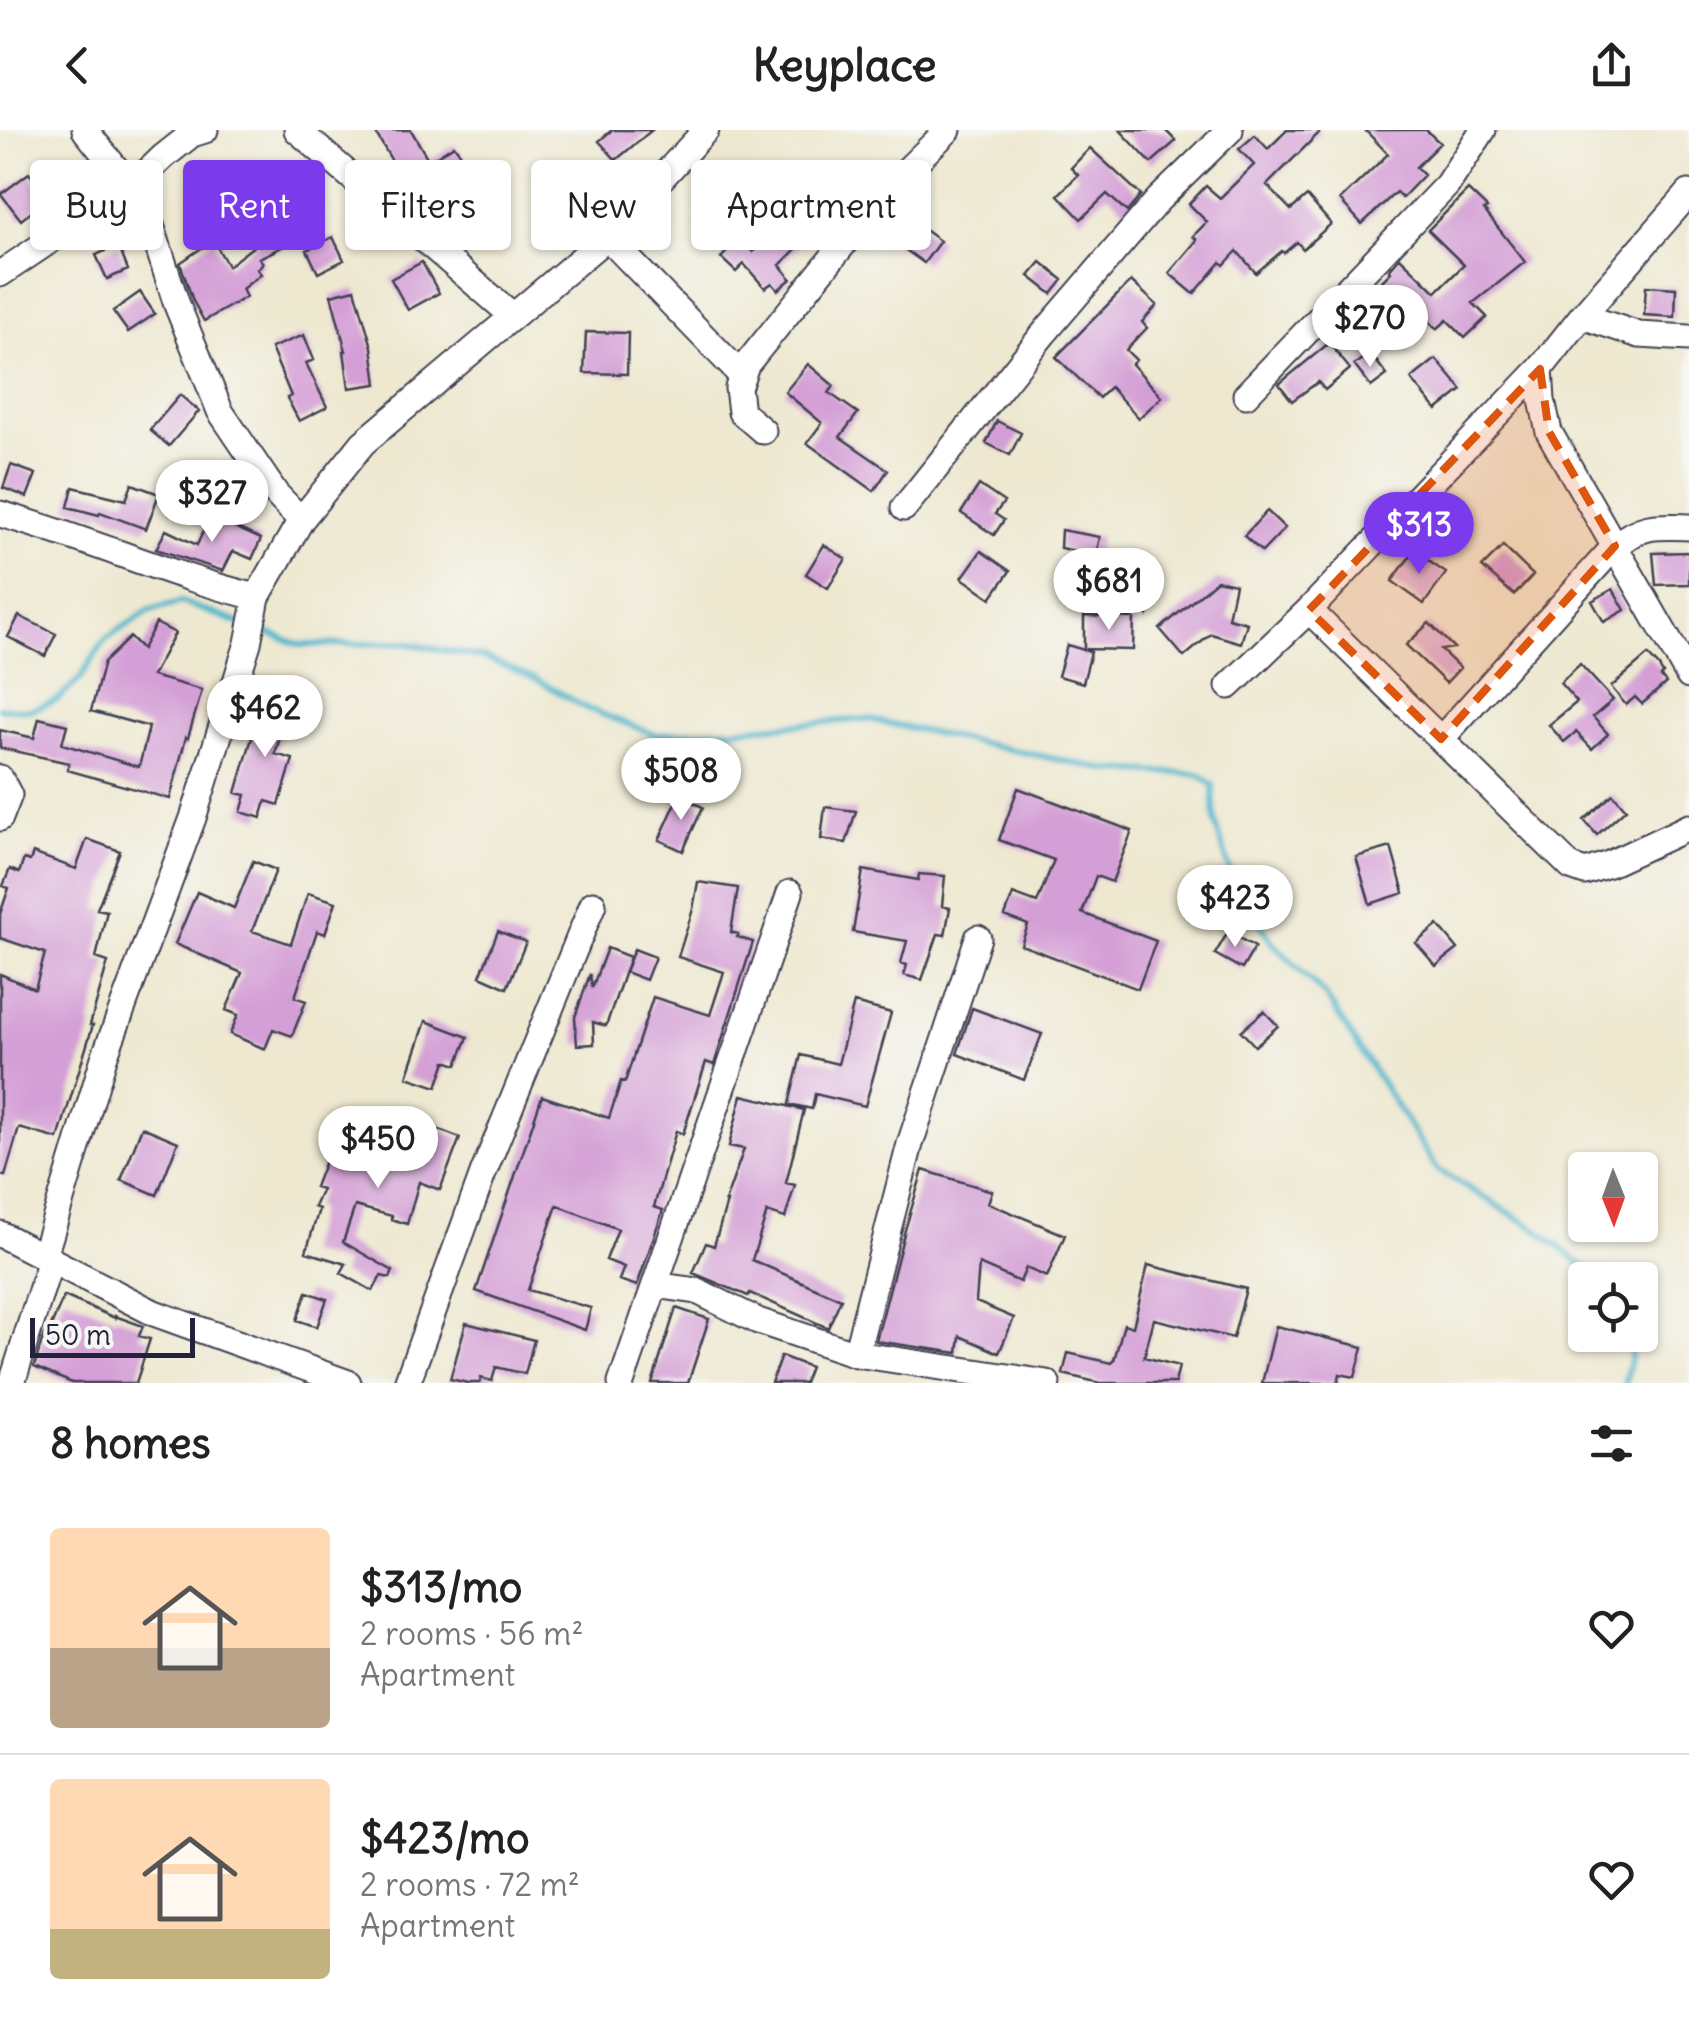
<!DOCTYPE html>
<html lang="en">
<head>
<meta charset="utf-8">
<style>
	body { margin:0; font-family:Delius,sans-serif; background:#f6f6f6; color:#222; height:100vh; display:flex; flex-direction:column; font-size:38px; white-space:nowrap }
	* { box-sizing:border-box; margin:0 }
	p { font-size:32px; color:#767676 }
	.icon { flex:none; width:55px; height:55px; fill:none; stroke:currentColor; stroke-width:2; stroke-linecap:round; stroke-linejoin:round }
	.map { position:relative; height:1253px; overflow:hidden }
	.drawer { display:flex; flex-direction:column; background:#fff; flex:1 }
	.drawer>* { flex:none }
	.top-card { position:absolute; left:30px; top:30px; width:1000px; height:90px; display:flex; gap:20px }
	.needle { width:65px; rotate:179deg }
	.tools { position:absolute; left:1568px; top:1022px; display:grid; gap:20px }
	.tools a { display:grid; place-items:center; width:90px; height:90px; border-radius:10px; background:#fff; box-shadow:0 2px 8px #0004; font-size:50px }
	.scale { position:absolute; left:30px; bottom:25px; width:165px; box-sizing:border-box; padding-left:10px; border:5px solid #22223b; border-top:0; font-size:28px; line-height:35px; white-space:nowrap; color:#22223b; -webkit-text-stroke:8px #f6f6f2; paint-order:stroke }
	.price { position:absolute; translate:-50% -85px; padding:0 22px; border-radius:35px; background:#fff; color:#222; font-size:32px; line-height:65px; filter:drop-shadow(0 2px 5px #0008) }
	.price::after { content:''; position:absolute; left:50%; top:60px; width:30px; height:22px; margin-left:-15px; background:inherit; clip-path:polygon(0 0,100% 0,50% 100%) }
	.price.current { background:#7c3aed; color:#fff }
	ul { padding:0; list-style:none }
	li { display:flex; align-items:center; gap:30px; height:250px; padding:0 50px }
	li+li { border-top:2px solid #e0e0e0 }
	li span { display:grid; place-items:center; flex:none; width:280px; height:200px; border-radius:10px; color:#555 }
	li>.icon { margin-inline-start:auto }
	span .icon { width:120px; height:120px; fill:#fffc; stroke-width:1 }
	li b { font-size:42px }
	h2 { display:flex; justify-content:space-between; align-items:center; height:120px; padding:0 50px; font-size:42px }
	.tag { padding:0 35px; border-radius:10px; background:#fff; box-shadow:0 2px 8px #0004; font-size:35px; line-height:90px }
	.tag.current { background:#7c3aed; color:#fff }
	header { display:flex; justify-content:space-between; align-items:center; height:130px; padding:0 50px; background:#fff; font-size:45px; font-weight:700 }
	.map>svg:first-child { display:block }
</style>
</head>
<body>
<header><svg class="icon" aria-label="back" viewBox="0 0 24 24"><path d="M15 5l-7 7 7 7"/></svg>Keyplace<svg class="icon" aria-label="share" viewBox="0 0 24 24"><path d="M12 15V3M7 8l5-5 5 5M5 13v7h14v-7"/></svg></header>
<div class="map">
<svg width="1689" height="1253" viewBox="0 0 1689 1253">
	<rect width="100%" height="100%" fill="#f6f6f2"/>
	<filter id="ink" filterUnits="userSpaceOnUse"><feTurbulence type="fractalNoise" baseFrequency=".01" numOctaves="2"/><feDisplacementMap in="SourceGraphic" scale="20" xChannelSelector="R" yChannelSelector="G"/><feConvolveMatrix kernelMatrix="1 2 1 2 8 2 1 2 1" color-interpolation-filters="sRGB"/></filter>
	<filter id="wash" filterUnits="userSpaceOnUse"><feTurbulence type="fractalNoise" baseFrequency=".0048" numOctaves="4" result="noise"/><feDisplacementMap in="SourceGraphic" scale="40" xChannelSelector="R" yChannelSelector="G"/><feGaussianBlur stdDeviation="2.25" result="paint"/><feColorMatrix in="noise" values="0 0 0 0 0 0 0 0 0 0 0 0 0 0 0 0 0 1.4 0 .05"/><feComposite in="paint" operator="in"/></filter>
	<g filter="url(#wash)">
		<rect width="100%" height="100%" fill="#eee8d0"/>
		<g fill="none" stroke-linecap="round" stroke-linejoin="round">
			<path stroke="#4eb6cc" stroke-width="6" d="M 257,499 L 301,515 L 405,513 L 485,528 L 536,549 L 586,578 L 656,605 L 867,589 L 1107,640 L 1199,644 L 1213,655 L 1215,692 L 1232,747 L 1272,812 L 1325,865 L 1437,1039 L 1538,1100 L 1601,1150
				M 0,578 L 30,580 L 57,570 L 78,551 L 106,509 L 150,480 L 181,472 L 245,495
				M 1624,1205 L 1631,1224 L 1625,1253"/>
		</g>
		<g id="blocks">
			<path fill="#d49fd6" d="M 374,0 L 411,0 L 429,31 L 454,15 L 467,33 L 453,42 L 475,64 L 456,84 L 442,69 L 422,86 L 393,61 L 404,52 Z
				M 612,0 L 652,0 L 616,30 L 599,11 Z
				M 1120,0 L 1165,0 L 1176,11 L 1151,33 Z
				M 1287,0 L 1322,0 L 1267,55 L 1291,80 L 1307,66 L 1331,94 L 1303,119 L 1297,112 L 1284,123 L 1282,121 L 1256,143 L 1237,121 L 1224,135 L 1221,132 L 1194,164 L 1169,143 L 1197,110 L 1193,106 L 1207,92 L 1189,74 L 1206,56 L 1220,68 L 1254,35 L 1239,19 L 1255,5 L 1268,19 Z
				M 1365,0 L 1426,0 L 1440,13 L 1416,37 L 1424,45 L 1402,68 L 1396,62 L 1362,94 L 1340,70 L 1388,24 Z
				M 1090,18 L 1141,65 L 1127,82 L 1107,64 L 1081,89 L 1058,65 L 1078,45 L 1071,38 Z
				M 566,40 L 581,57 L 562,72 L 548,55 Z
				M 29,43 L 49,68 L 21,90 L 1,64 Z
				M 793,54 L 827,88 L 780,135 L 791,149 L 778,160 L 772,153 L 765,158 L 744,134 L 736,142 L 721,128 L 739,109 L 753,122 L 777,98 L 768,90 L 781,78 L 775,72 Z
				M 1468,60 L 1487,78 L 1484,80 L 1525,132 L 1473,173 L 1487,187 L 1465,208 L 1447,190 L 1437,199 L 1423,185 L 1397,208 L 1381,191 L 1398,176 L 1378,155 L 1391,142 L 1389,140 L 1400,127 L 1436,162 L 1464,135 L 1428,100 Z
				M 290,82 L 301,108 L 259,128 L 263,133 L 257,139 L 261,144 L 242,159 L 246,167 L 204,191 L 193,171 L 180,133 L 213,110 L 228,136 L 272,102 L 268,92 Z
				M 912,91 L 940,111 L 924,133 L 896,113 Z
				M 333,107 L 344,130 L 318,143 L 307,120 Z
				M 118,115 L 128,140 L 107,149 L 96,125 Z
				M 422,132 L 439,163 L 408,180 L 391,149 Z
				M 1041,132 L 1063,150 L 1052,164 L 1029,146 Z
				M 1131,151 L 1157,175 L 1142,192 L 1147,198 L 1126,220 L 1136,230 L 1132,234 L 1162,267 L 1139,288 L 1110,257 L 1099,268 L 1056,227 Z
				M 1646,156 L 1676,158 L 1675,187 L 1644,185 Z
				M 355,159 L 372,217 L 377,254 L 349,258 L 344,221 L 346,221 L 331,165 Z
				M 140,162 L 155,184 L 128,202 L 113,181 Z
				M 586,202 L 628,203 L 627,244 L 584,243 Z
				M 304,205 L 314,230 L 306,233 L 327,277 L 299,291 L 287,268 L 291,266 L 271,218 Z
				M 1329,213 L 1350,239 L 1325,260 L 1318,252 L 1292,271 L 1279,254 Z
				M 1370,223 L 1387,245 L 1371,257 L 1354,235 Z
				M 1436,229 L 1462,260 L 1437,280 L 1411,249 Z
				M 808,234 L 834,256 L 829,263 L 858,283 L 840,307 L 888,340 L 874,361 L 807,313 L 822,293 L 785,262 Z
				M 180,265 L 199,281 L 169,316 L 150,300 Z
				M 997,291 L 1021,303 L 1010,325 L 986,313 Z
				M 11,335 L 36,344 L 27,367 L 3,358 Z
				M 132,354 L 159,364 L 146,399 L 100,382 L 99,385 L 68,377 L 73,357 L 126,370 Z
				M 979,355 L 1004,372 L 995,384 L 1004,390 L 994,405 L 961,383 Z
				M 1267,381 L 1285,398 L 1262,422 L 1244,406 Z
				M 210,386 L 261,409 L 252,429 L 233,421 L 223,441 L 156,419 L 166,400 L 197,415 Z
				M 1061,400 L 1100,407 L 1096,425 L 1060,418 Z
				M 824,415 L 846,429 L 828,458 L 806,444 Z
				M 1503,416 L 1533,445 L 1514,465 L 1482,437 Z
				M 981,421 L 1010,441 L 991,468 L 962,448 Z
				M 1414,421 L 1446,443 L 1424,474 L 1392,451 Z
				M 1689,422 L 1689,454 L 1656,455 L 1653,423 Z
				M 1114,447 L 1154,456 L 1148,485 Z
				M 1217,450 L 1235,454 L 1228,488 L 1247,493 L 1241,513 L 1211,504 L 1184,527 L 1160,499 Z
				M 1613,459 L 1625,480 L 1604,492 L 1592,471 Z
				M 19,486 L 56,504 L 45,526 L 8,507 Z
				M 1084,486 L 1134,488 L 1133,520 L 1084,519 Z
				M 156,493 L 175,503 L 152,546 L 202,560 L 188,608 L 186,607 L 170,669 L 67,640 L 69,633 L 0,618 L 0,600 L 34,608 L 39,588 L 67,595 L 62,614 L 139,637 L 149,597 L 91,581 L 104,532 L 130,507 L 142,519 Z
				M 1429,493 L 1454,518 L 1441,520 L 1460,538 L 1446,553 L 1406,515 Z
				M 1067,515 L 1091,522 L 1083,553 L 1058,546 Z
				M 1648,525 L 1659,537 L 1663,544 L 1661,547 L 1666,553 L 1642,574 L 1635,567 L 1626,575 L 1611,557 Z
				M 1580,534 L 1613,570 L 1593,587 L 1608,604 L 1592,619 L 1576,602 L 1564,612 L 1549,595 L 1577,572 L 1560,553 Z
				M 264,566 L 290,574 L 275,624 L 293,629 L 279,675 L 266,671 L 261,688 L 241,682 L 246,665 L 236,663 Z
				M 1018,658 L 1132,701 L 1112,752 L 1096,746 L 1082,783 L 1156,811 L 1138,859 L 1021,815 L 1028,795 L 1005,786 L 1013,764 L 1037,773 L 1054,730 L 999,710 Z
				M 1613,664 L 1626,679 L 1597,705 L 1584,690 Z
				M 679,666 L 703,677 L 683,721 L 659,710 Z
				M 825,677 L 856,681 L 846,713 L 821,709 Z
				M 87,709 L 120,721 L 97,779 L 107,781 L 96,828 L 108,832 L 90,895 L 93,895 L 58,1009 L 19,998 L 5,1046 L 0,1045 L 0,844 L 35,859 L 45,823 L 0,808 L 0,784 L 9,758 L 3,756 L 10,739 L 19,743 L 24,729 L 30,731 L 33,723 L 76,739 Z
				M 1391,717 L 1404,763 L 1370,774 L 1356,727 Z
				M 253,731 L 276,740 L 252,801 L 291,814 L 308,763 L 336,772 L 325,804 L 317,801 L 295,867 L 306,871 L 292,906 L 273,899 L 265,919 L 230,904 L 238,885 L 226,880 L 242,843 L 175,814 L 197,762 L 234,778 Z
				M 863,740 L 918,750 L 919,744 L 945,746 L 942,776 L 950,778 L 945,805 L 938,804 L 922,850 L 904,845 L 907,835 L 901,833 L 907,811 L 853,802 Z
				M 698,752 L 738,758 L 731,802 L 738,804 L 737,807 L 753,812 L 714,935 L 706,932 L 683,1004 L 676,1001 L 654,1077 L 663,1080 L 637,1156 L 619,1150 L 624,1137 L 606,1130 L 618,1099 L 557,1075 L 528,1160 L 591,1178 L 585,1200 L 476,1161 L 542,966 L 609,988 L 621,951 L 625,952 L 653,867 L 710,885 L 724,842 L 678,827 L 693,779 Z
				M 1438,795 L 1458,819 L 1436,836 L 1416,813 Z
				M 498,801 L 526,812 L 507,858 L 480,846 Z
				M 1228,802 L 1255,817 L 1242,839 L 1215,824 Z
				M 607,818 L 630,827 L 606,896 L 593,892 L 594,914 L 577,915 L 575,887 L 590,844 L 592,858 Z
				M 634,819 L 655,827 L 646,850 L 625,842 Z
				M 854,873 L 891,883 L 865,976 L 815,964 L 812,979 L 789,974 L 801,925 L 838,934 Z
				M 972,878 L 1042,904 L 1024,950 L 957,924 Z
				M 1264,881 L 1278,896 L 1255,916 L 1241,901 Z
				M 426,891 L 468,907 L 457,935 L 446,931 L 437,957 L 407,947 Z
				M 742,965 L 804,980 L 786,1053 L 795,1055 L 785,1088 L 767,1082 L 752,1130 L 841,1169 L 828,1198 L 750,1163 L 748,1166 L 693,1143 L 706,1113 L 714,1116 L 727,1072 L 725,1072 L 744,1019 L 729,1016 Z
				M 395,983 L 460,1008 L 440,1060 L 419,1052 L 407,1094 L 391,1089 L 392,1086 L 355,1076 L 343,1112 L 393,1141 L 390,1148 L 381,1146 L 373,1161 L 341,1143 L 346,1134 L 306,1122 L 319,1079 L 314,1077 L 322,1059 L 315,1057 L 328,1023 L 373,1040 Z
				M 142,997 L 178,1012 L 157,1065 L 121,1050 Z
				M 923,1040 L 992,1061 L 988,1073 L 1065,1105 L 1047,1147 L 1026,1138 L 1020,1152 L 979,1134 L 976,1172 L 1014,1188 L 999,1223 L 960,1206 L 958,1223 L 876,1211 L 905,1100 Z
				M 1148,1135 L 1246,1159 L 1233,1208 L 1154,1189 L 1144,1227 L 1179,1236 L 1175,1253 L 1100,1253 L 1063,1244 L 1068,1223 L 1111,1233 L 1114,1230 L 1124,1194 L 1133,1197 Z
				M 307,1162 L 327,1169 L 317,1197 L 297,1190 Z
				M 64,1166 L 115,1188 L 115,1186 L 143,1196 L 139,1206 L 150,1209 L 136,1253 L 72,1253 L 34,1237 L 43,1208 L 47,1200 L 49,1201 Z
				M 676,1178 L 709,1189 L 688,1253 L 652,1253 Z
				M 466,1193 L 534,1210 L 525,1244 L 496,1237 L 492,1251 L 481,1248 L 480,1253 L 468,1253 L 450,1249 Z
				M 1276,1196 L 1363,1217 L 1355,1247 L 1340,1244 L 1338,1253 L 1262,1253 Z
				M 781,1226 L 810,1237 L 804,1253 L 771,1253 Z"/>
		</g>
	</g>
	<g filter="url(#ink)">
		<use href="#blocks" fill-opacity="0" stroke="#414051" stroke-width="2.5"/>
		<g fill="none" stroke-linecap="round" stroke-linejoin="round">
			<defs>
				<path id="minor" d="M 85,0 L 130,56
					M 297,0 L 513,186
					M 137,52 L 177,175 L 220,281 L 276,364 L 301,390
					M 607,107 L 742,246
					M 0,144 L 137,52 L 163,27 L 192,4 L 205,0
					M 1582,186 L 1639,205 L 1689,208
					M 1540,239 L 1542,270 L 1549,302 L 1689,546
					M 1246,265 L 1447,55 L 1483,0
					M 763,301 L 741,282 L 738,258 L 746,235 L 887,60 L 948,0
					M 904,378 L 1045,202 L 1158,70 L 1230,0
					M 0,384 C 87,408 169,446 257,467
					M 1309,480 L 1571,737 L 1585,742 L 1609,734 L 1689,697
					M 1229,556 L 1309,480 L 1540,239 L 1582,186 L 1689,63
					M 1441,609 L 1615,416 C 1641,394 1656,396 1689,397
					M 0,648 L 9,665 L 0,688
					M 0,1104 L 154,1183 L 348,1253
					M 44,1126 L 104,928 L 193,688 L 248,513 L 257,467 L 301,390 L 363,313 L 607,107 L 706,0
					M 655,1155 L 697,1161 L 758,1191 L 856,1224 L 1047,1253
					M 856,1224 L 910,1014 L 978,808
					M 12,1253 L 51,1129
					M 407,1253 L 484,1041 L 593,774
					M 621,1253 L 790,763"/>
			</defs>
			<use href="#minor" stroke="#414051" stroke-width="29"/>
			<use href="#minor" stroke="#fff" stroke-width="25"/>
		</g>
	</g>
	<path fill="#de560e" fill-opacity="0.2" stroke="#de560e" stroke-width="8" stroke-dasharray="20 12" stroke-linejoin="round" d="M 1540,239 L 1549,302 L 1615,416 L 1441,609 L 1309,480 Z"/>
</svg>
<div class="tools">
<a><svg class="needle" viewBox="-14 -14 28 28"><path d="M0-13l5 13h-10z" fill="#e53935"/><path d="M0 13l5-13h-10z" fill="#767676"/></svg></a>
<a><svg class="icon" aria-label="locate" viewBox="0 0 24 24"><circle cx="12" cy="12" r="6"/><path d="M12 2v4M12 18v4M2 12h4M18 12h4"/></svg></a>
</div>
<div class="scale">50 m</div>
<b class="price" style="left:1370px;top:240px">$270</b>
<b class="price" style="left:212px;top:415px">$327</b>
<b class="price current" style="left:1419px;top:447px">$313</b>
<b class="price" style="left:1109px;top:503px">$681</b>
<b class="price" style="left:265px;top:630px">$462</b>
<b class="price" style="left:681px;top:693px">$508</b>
<b class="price" style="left:1235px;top:820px">$423</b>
<b class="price" style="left:378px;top:1061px">$450</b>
<div class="top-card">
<a class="tag">Buy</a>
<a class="tag current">Rent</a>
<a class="tag">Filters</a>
<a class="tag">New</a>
<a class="tag">Apartment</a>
</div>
</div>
<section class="drawer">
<h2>8 homes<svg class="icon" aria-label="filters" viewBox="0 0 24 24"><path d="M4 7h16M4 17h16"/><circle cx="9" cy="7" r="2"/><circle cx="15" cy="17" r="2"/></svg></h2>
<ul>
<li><span style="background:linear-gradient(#ffd9b3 60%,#b9a48a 0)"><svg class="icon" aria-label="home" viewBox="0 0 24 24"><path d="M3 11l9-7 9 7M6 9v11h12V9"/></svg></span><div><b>$313/mo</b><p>2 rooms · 56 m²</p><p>Apartment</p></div><svg class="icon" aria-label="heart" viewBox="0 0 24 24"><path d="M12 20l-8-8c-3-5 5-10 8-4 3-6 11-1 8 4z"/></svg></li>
<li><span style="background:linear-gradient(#ffd9b3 75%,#c2b280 0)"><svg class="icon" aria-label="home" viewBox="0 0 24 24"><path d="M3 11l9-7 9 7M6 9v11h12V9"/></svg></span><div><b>$423/mo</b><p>2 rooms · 72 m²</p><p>Apartment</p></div><svg class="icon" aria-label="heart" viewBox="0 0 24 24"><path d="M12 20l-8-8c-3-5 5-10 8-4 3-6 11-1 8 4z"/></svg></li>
</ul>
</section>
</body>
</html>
